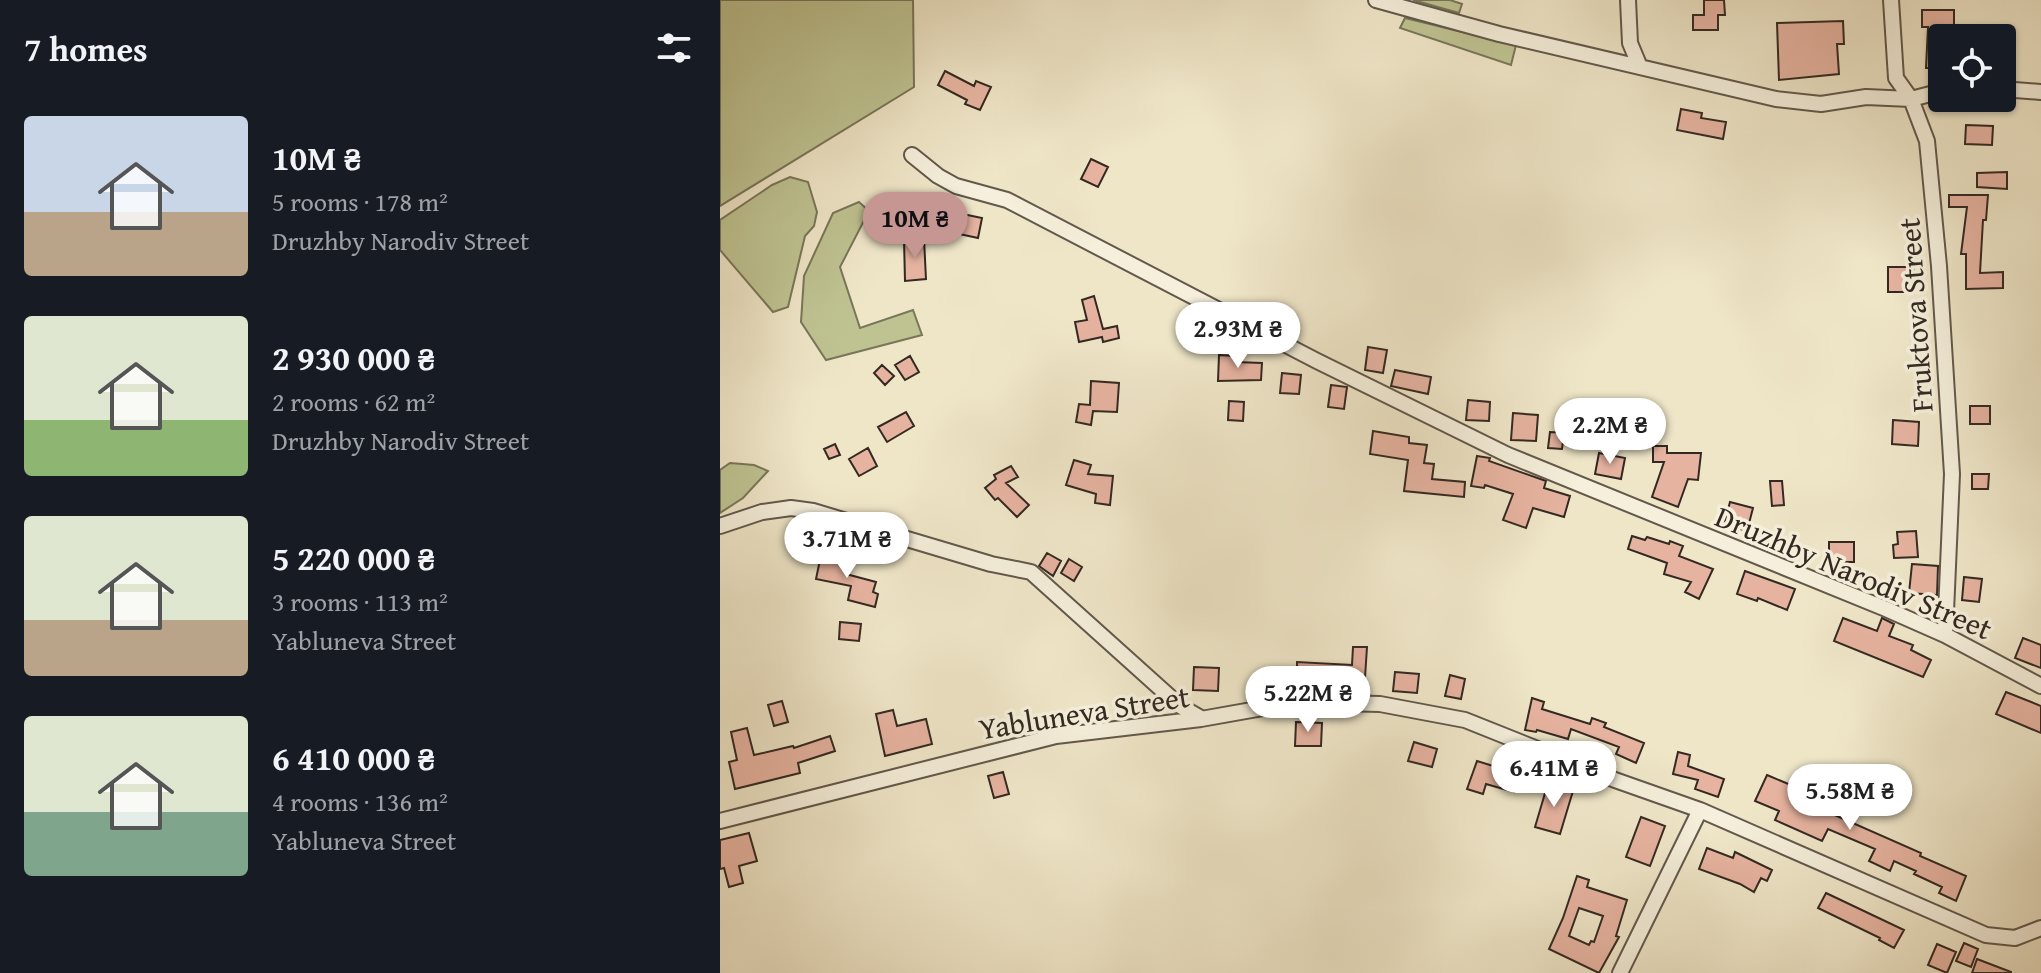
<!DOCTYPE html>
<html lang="en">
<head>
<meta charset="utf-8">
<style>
	body { margin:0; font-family:"Gentium Book Plus",serif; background:#20242c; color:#f1f3f6; height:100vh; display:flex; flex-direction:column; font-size:30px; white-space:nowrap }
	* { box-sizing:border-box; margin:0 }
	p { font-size:26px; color:#9ea1a6 }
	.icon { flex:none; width:44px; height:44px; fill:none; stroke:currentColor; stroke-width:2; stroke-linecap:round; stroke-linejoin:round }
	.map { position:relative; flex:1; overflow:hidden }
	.side { display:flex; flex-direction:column; background:#171b24; width:720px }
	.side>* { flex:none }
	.controls { position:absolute; left:1208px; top:24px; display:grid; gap:16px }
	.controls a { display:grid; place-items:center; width:88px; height:88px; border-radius:8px; background:#171b24; box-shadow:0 2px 6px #0004; font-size:40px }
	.price { position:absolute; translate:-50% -68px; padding:0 18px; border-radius:28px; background:#fff; color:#222; font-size:26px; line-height:52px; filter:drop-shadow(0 2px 4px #0008) }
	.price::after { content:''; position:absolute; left:50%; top:48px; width:24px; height:18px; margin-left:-12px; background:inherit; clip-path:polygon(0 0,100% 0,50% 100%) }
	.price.selected { background:#c59692; color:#111 }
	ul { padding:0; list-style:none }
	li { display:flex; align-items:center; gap:24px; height:200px; padding:0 24px }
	li span { display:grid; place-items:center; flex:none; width:224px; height:160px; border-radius:8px; color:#555 }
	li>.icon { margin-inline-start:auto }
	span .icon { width:96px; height:96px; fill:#fffc; stroke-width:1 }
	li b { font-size:34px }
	h2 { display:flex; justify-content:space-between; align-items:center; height:96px; padding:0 24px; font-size:34px }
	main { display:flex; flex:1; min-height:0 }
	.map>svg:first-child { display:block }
</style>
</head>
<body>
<main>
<section class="side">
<h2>7 homes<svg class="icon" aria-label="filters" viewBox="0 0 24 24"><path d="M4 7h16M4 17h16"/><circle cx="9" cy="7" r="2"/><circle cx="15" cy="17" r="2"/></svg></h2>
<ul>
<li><span style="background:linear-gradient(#c9d6e8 60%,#b9a48a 0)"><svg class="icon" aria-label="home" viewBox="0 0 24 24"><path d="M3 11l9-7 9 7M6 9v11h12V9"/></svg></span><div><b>10M ₴</b><p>5 rooms · 178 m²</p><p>Druzhby Narodiv Street</p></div></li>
<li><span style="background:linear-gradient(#dfe7d0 65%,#8fb573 0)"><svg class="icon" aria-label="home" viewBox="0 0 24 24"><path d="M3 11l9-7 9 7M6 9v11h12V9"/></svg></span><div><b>2 930 000 ₴</b><p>2 rooms · 62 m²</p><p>Druzhby Narodiv Street</p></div></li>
<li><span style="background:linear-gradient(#dfe7d0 65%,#b9a48a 0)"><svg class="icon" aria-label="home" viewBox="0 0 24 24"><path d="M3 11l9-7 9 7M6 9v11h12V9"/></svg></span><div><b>5 220 000 ₴</b><p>3 rooms · 113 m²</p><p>Yabluneva Street</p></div></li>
<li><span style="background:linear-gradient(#dfe7d0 60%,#7fa58c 0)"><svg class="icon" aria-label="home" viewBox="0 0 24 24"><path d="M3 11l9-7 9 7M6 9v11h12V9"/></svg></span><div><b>6 410 000 ₴</b><p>4 rooms · 136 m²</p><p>Yabluneva Street</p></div></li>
</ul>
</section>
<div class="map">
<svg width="1321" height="973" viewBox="0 0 1321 973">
	<rect width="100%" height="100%" fill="#efe6c8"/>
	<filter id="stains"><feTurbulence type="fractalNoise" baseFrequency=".0025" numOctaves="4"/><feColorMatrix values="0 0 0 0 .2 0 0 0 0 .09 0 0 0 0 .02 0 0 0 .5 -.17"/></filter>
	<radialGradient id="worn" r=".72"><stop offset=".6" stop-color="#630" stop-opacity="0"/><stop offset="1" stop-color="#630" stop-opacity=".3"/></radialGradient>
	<path fill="#bfc392" stroke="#79765a" stroke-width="2" d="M 0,0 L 193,0 L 194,87 L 0,206 Z
		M 693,0 L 730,0 L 742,4 L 739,13 Z
		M 685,18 L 796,45 L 791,65 L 680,28 Z
		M 70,177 L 88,182 L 97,212 L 94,226 L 85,236 L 68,307 L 53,312 L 0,250 L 0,220 L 52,185 Z
		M 139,202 L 149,211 L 120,267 L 140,328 L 193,310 L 202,335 L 106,360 L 81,322 L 84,276 L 113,213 Z
		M 10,463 L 34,465 L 48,471 L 23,498 L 0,513 L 0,470 Z"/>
	<path fill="#e6b3a0" stroke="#332922" stroke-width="2" fill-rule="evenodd" d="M 984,0 L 1004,0 L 1005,15 L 998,15 L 998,30 L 973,30 L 973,15 L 984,15 Z
		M 1202,10 L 1234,10 L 1234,27 L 1222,27 L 1222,68 L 1206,68 L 1208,27 L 1202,27 Z
		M 1123,21 L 1124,44 L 1117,44 L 1119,74 L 1059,80 L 1057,23 Z
		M 225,71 L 254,86 L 256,81 L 271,87 L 260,110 L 245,104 L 247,100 L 218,85 Z
		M 961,109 L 982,113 L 981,118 L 1006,122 L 1003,139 L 957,130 Z
		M 1246,125 L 1273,126 L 1272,145 L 1245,144 Z
		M 371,159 L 388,167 L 378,187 L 361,179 Z
		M 1287,172 L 1287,189 L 1257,187 L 1257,173 Z
		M 1229,195 L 1268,195 L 1266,220 L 1263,220 L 1260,273 L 1283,272 L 1283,288 L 1246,289 L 1246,254 L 1241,254 L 1247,207 L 1229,207 Z
		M 233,212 L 262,218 L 258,238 L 230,232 Z
		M 184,239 L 204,239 L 206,279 L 185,281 Z
		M 1168,267 L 1194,267 L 1194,292 L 1168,292 Z
		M 374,296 L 383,329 L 397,326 L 399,338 L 383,342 L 382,337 L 359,342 L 355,322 L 367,320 L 362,300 Z
		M 648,347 L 667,350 L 663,373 L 645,370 Z
		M 499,355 L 517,356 L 516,362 L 542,363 L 541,380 L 498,381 Z
		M 190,356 L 199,372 L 185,380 L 175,365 Z
		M 162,365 L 174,376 L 165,385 L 154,373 Z
		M 675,370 L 711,377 L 708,394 L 671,386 Z
		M 562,373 L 581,375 L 579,394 L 560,393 Z
		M 371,381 L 399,383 L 397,412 L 373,411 L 371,425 L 356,422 L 359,404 L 370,405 Z
		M 611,385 L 627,387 L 624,409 L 608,407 Z
		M 748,400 L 770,402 L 769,421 L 746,420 Z
		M 509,401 L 524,402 L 523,421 L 508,420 Z
		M 1250,406 L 1270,406 L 1270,424 L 1250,424 Z
		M 186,412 L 194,426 L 167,442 L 158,427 Z
		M 793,413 L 818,415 L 816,441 L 791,440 Z
		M 1173,420 L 1199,422 L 1198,446 L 1172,444 Z
		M 653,431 L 689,437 L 689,443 L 707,445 L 704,463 L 714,464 L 712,479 L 745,482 L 744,497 L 684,491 L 688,460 L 650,454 Z
		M 830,432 L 844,433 L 842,449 L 828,448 Z
		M 115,444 L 120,455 L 109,459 L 104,449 Z
		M 933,446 L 947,446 L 947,453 L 981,453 L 978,480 L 968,479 L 958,507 L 932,497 L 944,462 L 933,462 Z
		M 148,448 L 157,466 L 139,476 L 129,459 Z
		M 879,453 L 905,458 L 901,479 L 875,474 Z
		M 757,456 L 770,458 L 769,461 L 826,481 L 824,488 L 850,496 L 844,517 L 813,508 L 806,528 L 783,520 L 793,494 L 765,485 L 764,488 L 751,486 Z
		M 354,460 L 371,465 L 368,474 L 393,476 L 390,505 L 375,503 L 376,494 L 346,485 Z
		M 291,466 L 298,477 L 286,483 L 309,505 L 297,517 L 278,498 L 275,500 L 265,488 L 276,479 L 274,475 Z
		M 1252,474 L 1269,474 L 1268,489 L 1252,489 Z
		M 1050,481 L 1062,481 L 1064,505 L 1052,506 Z
		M 1010,502 L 1033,508 L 1027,531 L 1004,524 Z
		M 1196,531 L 1198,557 L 1174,558 L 1173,545 L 1178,544 L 1177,532 Z
		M 912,536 L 925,540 L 927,537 L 949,544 L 950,541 L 963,546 L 959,556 L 993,569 L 979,599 L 965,592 L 971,582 L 944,574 L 947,563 L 908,549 Z
		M 1109,542 L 1134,542 L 1134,562 L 1109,562 Z
		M 327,553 L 341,561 L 333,576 L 319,566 Z
		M 101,555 L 129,561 L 126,574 L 156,582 L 153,592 L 158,594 L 155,607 L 128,600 L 131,586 L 96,579 Z
		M 349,559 L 362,567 L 354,581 L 341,573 Z
		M 1192,564 L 1218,566 L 1217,595 L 1189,593 Z
		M 1025,571 L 1075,589 L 1067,610 L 1038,598 L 1037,601 L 1017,594 Z
		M 1244,577 L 1262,579 L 1259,602 L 1242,600 Z
		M 1123,618 L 1157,631 L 1162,618 L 1174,624 L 1169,636 L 1193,645 L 1191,650 L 1211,660 L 1203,677 L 1114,641 Z
		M 120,622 L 141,624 L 139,641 L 119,639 Z
		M 1303,638 L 1321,645 L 1321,668 L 1295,658 Z
		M 633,647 L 647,647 L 644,693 L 557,688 L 557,691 L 544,692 L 544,672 L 577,671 L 577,662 L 632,665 Z
		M 474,667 L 499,668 L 498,691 L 473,690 Z
		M 675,672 L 699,674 L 697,693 L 673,691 Z
		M 730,675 L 745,679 L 741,699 L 725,696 Z
		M 1286,692 L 1321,706 L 1321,733 L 1276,714 Z
		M 812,698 L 824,702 L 822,709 L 870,724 L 872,718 L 886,723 L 884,727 L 924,743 L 916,763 L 896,754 L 899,747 L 851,729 L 848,739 L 817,730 L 816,732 L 805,730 Z
		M 62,701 L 68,722 L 54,726 L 48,705 Z
		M 173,710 L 177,726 L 206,719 L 212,744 L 165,756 L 156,714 Z
		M 576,722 L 602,723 L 601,746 L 575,746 Z
		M 27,728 L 34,755 L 73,746 L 74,748 L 110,736 L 115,751 L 78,763 L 80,773 L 15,789 L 9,762 L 17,760 L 11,732 Z
		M 694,742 L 717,749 L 712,767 L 688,761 Z
		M 958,752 L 970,755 L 968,766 L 1004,779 L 998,797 L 975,789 L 978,780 L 953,774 Z
		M 757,761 L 799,774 L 794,792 L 766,784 L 763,794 L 747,789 Z
		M 283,772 L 289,794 L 274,798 L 268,776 Z
		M 1047,775 L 1073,786 L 1075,781 L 1085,785 L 1086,780 L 1100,784 L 1094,806 L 1201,853 L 1200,856 L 1246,876 L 1236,901 L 1219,893 L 1222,887 L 1194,874 L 1196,871 L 1174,861 L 1170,871 L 1149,861 L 1155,849 L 1108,829 L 1102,841 L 1055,820 L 1059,811 L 1035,801 Z
		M 828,783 L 853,791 L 840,834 L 815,827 Z
		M 921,817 L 945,826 L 930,866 L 906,857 Z
		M 29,833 L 37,861 L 19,866 L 23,883 L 9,887 L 4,868 L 0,869 L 0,840 Z
		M 987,848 L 1013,858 L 1015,852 L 1052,870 L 1047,881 L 1041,878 L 1034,892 L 1020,884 L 979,869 Z
		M 857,876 L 869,880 L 867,887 L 907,900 L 896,936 L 899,937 L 879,973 L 829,949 L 843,918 ZM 859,908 L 883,916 L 874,942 L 871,941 L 869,945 L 849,936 Z
		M 1106,893 L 1184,930 L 1174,948 L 1159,940 L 1160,938 L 1098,908 Z
		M 1244,943 L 1258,949 L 1251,967 L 1236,961 Z
		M 1217,944 L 1236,952 L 1227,973 L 1208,965 Z
		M 1257,959 L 1291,972 L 1291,973 L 1252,973 Z"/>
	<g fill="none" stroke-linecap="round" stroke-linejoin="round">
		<defs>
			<path id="minor" d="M 656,0 L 779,34 L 1056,99 L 1101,104 L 1146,97 L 1191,99 L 1222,91
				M 908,0 L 910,43 L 920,67
				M 1171,0 L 1176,78 L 1191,99 L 1207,141 L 1219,266 L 1232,474 L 1225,635
				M 1282,89 L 1321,92
				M 192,155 L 218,176 L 236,186 L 287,200 L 597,361 L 788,455 L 1166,609 L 1225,635 L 1321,686
				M 0,526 L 42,512 L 71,508 L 93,511 L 271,564 L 311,572 L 460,706 L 481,718
				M 0,821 L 336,736 L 481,719 L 576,702 L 660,704 L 745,720 L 895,780 L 980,810 L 1266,935 L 1295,938 L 1321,928
				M 900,973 L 980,810"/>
		</defs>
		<use href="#minor" stroke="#62584c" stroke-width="18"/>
		<use href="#minor" stroke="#f5efdb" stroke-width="14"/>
	</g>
	<g text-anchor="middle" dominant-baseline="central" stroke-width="7" stroke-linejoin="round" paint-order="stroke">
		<g font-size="30" fill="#332922" stroke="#f5efdb">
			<text transform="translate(1195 315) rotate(-94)">Fruktova Street</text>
			<text transform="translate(1134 572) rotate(23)">Druzhby Narodiv Street</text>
			<text transform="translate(364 712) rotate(-9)">Yabluneva Street</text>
		</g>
	</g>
	<rect width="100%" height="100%" filter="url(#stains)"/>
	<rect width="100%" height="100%" fill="url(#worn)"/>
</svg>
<div class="controls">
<a><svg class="icon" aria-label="locate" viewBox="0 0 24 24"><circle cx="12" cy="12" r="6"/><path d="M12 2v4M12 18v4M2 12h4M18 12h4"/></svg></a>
</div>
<b class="price selected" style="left:195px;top:260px">10M ₴</b>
<b class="price" style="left:518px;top:370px">2.93M ₴</b>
<b class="price" style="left:890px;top:466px">2.2M ₴</b>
<b class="price" style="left:127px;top:580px">3.71M ₴</b>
<b class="price" style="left:588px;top:734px">5.22M ₴</b>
<b class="price" style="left:834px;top:809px">6.41M ₴</b>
<b class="price" style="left:1130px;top:832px">5.58M ₴</b>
</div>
</main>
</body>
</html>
